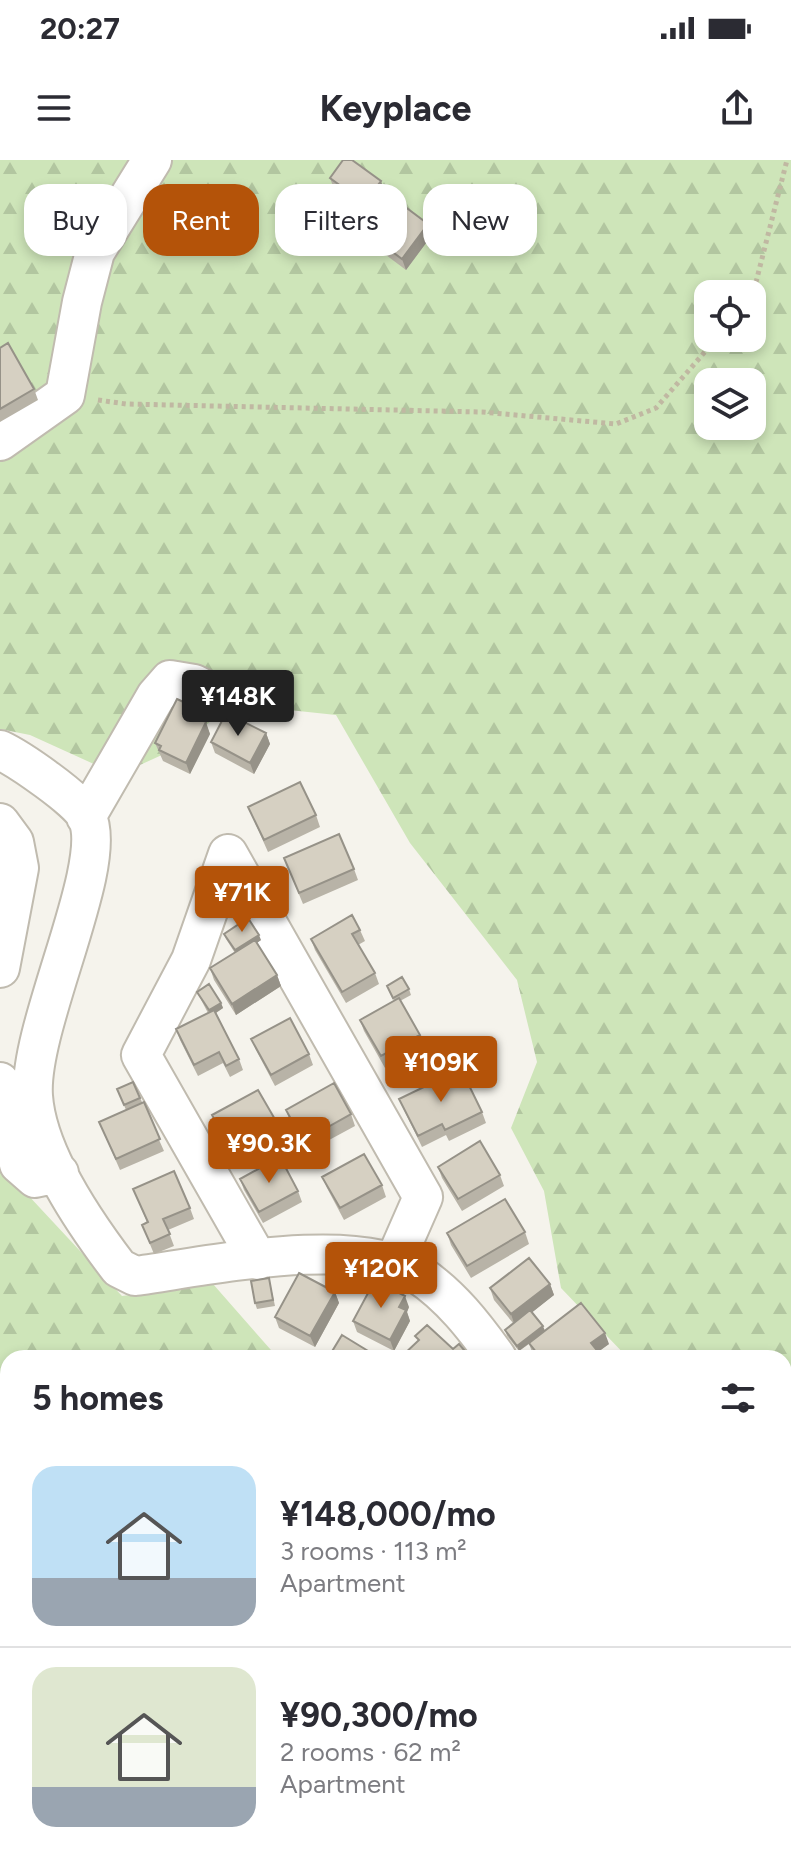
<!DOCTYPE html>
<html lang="en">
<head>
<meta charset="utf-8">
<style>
	body { margin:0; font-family:Figtree,sans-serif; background:#f7f7f7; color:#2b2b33; height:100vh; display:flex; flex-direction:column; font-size:30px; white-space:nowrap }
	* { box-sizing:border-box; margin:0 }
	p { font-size:26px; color:#7c7c81 }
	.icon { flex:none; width:44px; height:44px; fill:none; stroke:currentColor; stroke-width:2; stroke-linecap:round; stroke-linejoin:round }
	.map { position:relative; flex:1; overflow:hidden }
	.drawer { position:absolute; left:0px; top:1190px; width:792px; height:514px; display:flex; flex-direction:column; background:#fff; border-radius:24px 24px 0 0; box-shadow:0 4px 12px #0003 }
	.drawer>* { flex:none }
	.guide { position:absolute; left:24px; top:24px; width:744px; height:72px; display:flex; gap:16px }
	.tools { position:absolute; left:694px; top:120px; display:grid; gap:16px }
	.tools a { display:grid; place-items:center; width:72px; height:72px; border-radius:16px; background:#fff; box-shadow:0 4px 12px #0003; font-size:40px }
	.price { position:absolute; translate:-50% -68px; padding:0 18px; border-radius:8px; background:#b45309; color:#fff; font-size:26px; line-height:52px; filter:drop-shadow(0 2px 4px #0008) }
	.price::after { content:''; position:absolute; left:50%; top:48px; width:24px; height:18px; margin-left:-12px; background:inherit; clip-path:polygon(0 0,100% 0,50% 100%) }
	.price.on { background:#222; color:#fff }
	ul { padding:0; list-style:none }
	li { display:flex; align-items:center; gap:24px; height:200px; padding:0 32px }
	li+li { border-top:2px solid #e1e1e2 }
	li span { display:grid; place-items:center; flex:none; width:224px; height:160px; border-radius:24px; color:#555 }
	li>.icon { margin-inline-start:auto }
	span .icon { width:96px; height:96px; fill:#fffc; stroke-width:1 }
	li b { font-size:34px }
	h2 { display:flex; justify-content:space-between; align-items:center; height:96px; padding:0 32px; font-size:34px }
	.chip { padding:0 28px; border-radius:24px; background:#fff; box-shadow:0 4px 12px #0003; font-size:28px; line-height:72px }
	.chip.on { background:#b45309; color:#fff }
	.status { display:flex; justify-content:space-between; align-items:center; height:56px; padding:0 40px; background:#fff; direction:ltr }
	.status svg { height:22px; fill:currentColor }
	header { display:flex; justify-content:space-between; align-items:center; height:104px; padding:0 32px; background:#fff; font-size:36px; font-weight:700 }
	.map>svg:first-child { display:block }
</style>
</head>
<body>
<div class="status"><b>20:27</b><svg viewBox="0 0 49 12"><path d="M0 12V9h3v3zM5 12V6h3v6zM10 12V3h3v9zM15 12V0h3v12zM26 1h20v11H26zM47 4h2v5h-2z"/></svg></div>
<header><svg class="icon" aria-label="menu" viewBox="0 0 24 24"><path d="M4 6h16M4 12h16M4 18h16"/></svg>Keyplace<svg class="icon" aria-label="share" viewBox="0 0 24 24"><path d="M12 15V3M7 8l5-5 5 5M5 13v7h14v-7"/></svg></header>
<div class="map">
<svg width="791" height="1703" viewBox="0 0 791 1703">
	<defs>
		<pattern id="forest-firs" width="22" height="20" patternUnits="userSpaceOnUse" patternTransform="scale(2)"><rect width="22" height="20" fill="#cee5b9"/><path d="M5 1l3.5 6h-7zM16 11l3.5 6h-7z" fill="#b2c6a0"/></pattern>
	</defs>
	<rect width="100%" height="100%" fill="#f5f3ec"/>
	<path fill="url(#forest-firs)" fill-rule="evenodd" d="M 0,0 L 791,0 L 791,1388 L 784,1386 L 784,1198 L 628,1198 L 561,1128 L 544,1031 L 511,968 L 537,902 L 517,820 L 410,683 L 336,555 L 233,544 L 175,589 L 118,615 L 30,575 L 0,569 ZM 708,134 L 752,134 L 752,178 L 708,178 ZM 708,222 L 752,222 L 752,266 L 708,266 Z
		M 0,1005 L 122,1136 L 213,1124 L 278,1198 L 8,1198 L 8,1304 L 0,1309 Z
		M 249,1696 L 673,1696 L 610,1703 L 245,1703 Z"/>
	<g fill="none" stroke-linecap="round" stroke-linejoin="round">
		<defs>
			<path id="minor" d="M 0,281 L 65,235 L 82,142 L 95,92 L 152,0
				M 0,590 C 19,599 78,639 87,657 C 110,705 28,866 33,936 C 37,994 84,1062 119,1108 L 135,1116 C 208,1106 356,1074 418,1114 C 451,1136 474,1166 497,1198
				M 86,657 L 156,536 L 170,520 L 194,524 L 226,540 L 253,541
				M 0,663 L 14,682 L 19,708 L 0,808
				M 0,922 L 19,1004 L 35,1018 L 59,1013
				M 258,1100 L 141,895 L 191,800 L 228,694 L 423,1037 L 394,1103
				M 0,1396 L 8,1401
				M 784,1464 L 791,1464
				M 0,1685 L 8,1683
				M 164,1696 L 173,1703
				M 698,1696 L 699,1703"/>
		</defs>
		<use href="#minor" stroke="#c0bbaf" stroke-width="42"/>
		<path stroke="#c0b8a2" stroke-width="5" stroke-dasharray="4 4" stroke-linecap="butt" d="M 752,138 L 787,0
			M 98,240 L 126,244 L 482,252 L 616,264 L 656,248 L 717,178"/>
		<use href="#minor" stroke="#fff" stroke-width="38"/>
	</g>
	<path fill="#b8b3a7" d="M 330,18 L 428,64 L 432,75 L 406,110 L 362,77 L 358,66 L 367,53 L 334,29 Z
		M 0,188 L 34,229 L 38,240 L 0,262 Z
		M 205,562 L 210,574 L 190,614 L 163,601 L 155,583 Z
		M 266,573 L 270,584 L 254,614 L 215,593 L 211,582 Z
		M 248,647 L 316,655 L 320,667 L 268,692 Z
		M 284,698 L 354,709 L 358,720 L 303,744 Z
		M 360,770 L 365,781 L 358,785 L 375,813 L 379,824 L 346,843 L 315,790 L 311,779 Z
		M 224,774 L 261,780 L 257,783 L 277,815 L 281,826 L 236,855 L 214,820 L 210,808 L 235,793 L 226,779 Z
		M 387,826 L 409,829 L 411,835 L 400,841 L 420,875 L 424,886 L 385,908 L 364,871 L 360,860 L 394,841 Z
		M 197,832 L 221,843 L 223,848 L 216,853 L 239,899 L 243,910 L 230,917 L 223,903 L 198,916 L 180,880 L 176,869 L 208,853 Z
		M 251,879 L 309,894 L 313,905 L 275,926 L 256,890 Z
		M 133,922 L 164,991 L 120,1010 L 99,962 L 126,950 L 117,929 Z
		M 399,939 L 482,952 L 486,963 L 449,981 L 446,975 L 422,987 L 404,950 Z
		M 286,950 L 351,954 L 355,966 L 307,992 L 290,961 Z
		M 212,955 L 276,961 L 280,972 L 233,997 L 216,967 Z
		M 438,1007 L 500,1015 L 504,1026 L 462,1051 L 442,1018 Z
		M 322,1017 L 382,1025 L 386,1037 L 344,1060 L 327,1028 Z
		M 240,1019 L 298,1031 L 302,1042 L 263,1063 L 244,1030 Z
		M 133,1029 L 190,1048 L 194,1059 L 168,1070 L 174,1086 L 154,1094 L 142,1065 L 147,1062 Z
		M 525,1072 L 529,1084 L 471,1118 L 451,1085 L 447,1073 Z
		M 269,1118 L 275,1146 L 257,1149 L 255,1143 Z
		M 550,1124 L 554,1135 L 532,1152 L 545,1171 L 609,1184 L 598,1192 L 603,1198 L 536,1198 L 533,1194 L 529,1184 L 519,1191 L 507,1176 L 505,1170 L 513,1163 L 494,1140 L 490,1128 Z
		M 335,1132 L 339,1143 L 315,1187 L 279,1168 L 275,1157 Z
		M 409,1147 L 407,1152 L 410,1161 L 394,1191 L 357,1172 L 353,1161 Z
		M 784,1479 L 791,1520 L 791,1527 L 784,1528 Z
		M 784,1541 L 791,1541 L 791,1586 L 784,1586 Z
		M 784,1612 L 791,1612 L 791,1703 L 783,1703 L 782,1699 L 784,1696 Z"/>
	<path fill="#969288" d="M 381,21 L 385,32 L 368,54 L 364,43 Z
		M 428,64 L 432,75 L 406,110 L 402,99 Z
		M 201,550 L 205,561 L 197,558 Z
		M 206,562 L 210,574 L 190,614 L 186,603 Z
		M 266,573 L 270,584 L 254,614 L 250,603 Z
		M 259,775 L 261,780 L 237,796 L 235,790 Z
		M 277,815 L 281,826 L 236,855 L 232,844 Z
		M 221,843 L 223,848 L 211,856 L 209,850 Z
		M 550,1124 L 554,1135 L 515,1166 L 511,1154 Z
		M 335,1132 L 339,1143 L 315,1187 L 310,1176 Z
		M 405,1136 L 409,1147 L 407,1152 L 410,1161 L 394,1191 L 390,1180 L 399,1147 Z
		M 543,1166 L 545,1171 L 519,1191 L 517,1186 Z
		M 605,1173 L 609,1184 L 595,1194 L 591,1183 Z
		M 784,1415 L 786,1421 L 786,1440 L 784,1434 Z
		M 784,1479 L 786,1484 L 791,1524 L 790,1521 Z
		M 8,1548 L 8,1562 L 0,1569 L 0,1554 Z
		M 774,1696 L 778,1696 L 778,1703 L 774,1703 Z"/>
	<path fill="#d6d0c2" stroke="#969288" stroke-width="2" d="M 343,0 L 352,0 L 381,21 L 364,43 L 330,18 Z
		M 384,31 L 428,64 L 402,99 L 358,66 Z
		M 8,183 L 34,229 L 0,249 L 0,188 Z
		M 177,539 L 201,550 L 197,558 L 206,562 L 186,603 L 159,590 L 161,586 L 155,583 Z
		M 226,553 L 266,573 L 250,603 L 211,582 Z
		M 300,622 L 316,655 L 264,680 L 248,647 Z
		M 339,674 L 354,709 L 299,733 L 284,698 Z
		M 352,755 L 360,770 L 352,774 L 375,813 L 342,832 L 311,779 Z
		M 248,758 L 259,775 L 235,790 L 224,774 Z
		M 255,780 L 277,815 L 232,844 L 210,808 Z
		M 402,817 L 409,829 L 393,838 L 387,826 Z
		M 209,824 L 221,843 L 209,850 L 197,832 Z
		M 399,838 L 420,875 L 381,896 L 360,860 Z
		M 214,850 L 239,899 L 226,906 L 219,892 L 194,905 L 176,869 Z
		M 290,858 L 309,894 L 271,915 L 251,879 Z
		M 461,909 L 482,952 L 445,970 L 442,964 L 418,976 L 399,939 Z
		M 133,922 L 140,938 L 124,945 L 117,929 Z
		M 334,923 L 351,954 L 303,981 L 286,950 Z
		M 258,930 L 276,961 L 229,986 L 212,955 Z
		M 144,942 L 160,979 L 116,999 L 99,962 Z
		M 480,981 L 500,1015 L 458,1039 L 438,1007 Z
		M 364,994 L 382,1025 L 340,1048 L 322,1017 Z
		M 280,997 L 298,1031 L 259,1052 L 240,1019 Z
		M 174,1011 L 190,1048 L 163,1059 L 170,1074 L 150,1083 L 142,1065 L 148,1062 L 133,1029 Z
		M 505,1039 L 525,1072 L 467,1106 L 447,1073 Z
		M 529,1098 L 550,1124 L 511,1154 L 490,1128 Z
		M 299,1113 L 335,1132 L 310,1176 L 275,1157 Z
		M 269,1118 L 273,1140 L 255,1143 L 251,1121 Z
		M 375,1120 L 405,1136 L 399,1147 L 406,1150 L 390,1180 L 353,1161 Z
		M 581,1143 L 605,1173 L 591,1183 L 603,1198 L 541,1198 L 529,1183 Z
		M 530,1150 L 543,1166 L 517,1186 L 505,1170 Z
		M 427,1165 L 453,1189 L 459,1184 L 470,1197 L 469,1198 L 400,1198 L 419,1180 L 415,1176 Z
		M 342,1175 L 373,1194 L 370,1198 L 328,1198 Z
		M 784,1481 L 790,1521 L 784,1522 Z
		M 8,1494 L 8,1548 L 0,1554 L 0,1500 Z
		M 784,1541 L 791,1541 L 791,1575 L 784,1575 Z
		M 784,1612 L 791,1612 L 791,1657 L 784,1657 Z
		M 784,1668 L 791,1668 L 791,1699 L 782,1699 L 782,1696 L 784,1696 Z
		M 719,1696 L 774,1696 L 774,1703 L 719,1703 Z
		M 635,1702 L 678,1702 L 678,1703 L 635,1703 Z"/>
</svg>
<div class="tools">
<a><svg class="icon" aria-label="locate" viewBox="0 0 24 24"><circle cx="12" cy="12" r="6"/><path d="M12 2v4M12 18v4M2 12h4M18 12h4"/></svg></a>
<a><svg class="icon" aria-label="layers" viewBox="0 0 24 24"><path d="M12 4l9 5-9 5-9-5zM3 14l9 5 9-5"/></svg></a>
</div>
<b class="price on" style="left:238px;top:578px">¥148K</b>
<b class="price" style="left:242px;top:774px">¥71K</b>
<b class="price" style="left:441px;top:944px">¥109K</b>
<b class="price" style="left:269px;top:1025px">¥90.3K</b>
<b class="price" style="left:381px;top:1150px">¥120K</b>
<div class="guide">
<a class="chip">Buy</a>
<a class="chip on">Rent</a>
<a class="chip">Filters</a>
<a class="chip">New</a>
</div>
<section class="drawer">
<h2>5 homes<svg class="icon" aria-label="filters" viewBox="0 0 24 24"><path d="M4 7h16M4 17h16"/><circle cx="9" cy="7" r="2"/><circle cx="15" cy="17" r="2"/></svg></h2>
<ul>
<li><span style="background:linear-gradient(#bfe0f5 70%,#9aa5b1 0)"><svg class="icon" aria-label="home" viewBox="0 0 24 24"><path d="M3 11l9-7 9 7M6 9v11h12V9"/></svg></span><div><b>¥148,000/mo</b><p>3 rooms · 113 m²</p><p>Apartment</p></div></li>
<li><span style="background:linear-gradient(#dfe7d0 75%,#9aa5b1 0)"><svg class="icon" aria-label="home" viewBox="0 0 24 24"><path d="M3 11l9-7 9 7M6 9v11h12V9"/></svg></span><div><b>¥90,300/mo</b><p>2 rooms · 62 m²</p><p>Apartment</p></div></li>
</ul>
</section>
</div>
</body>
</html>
